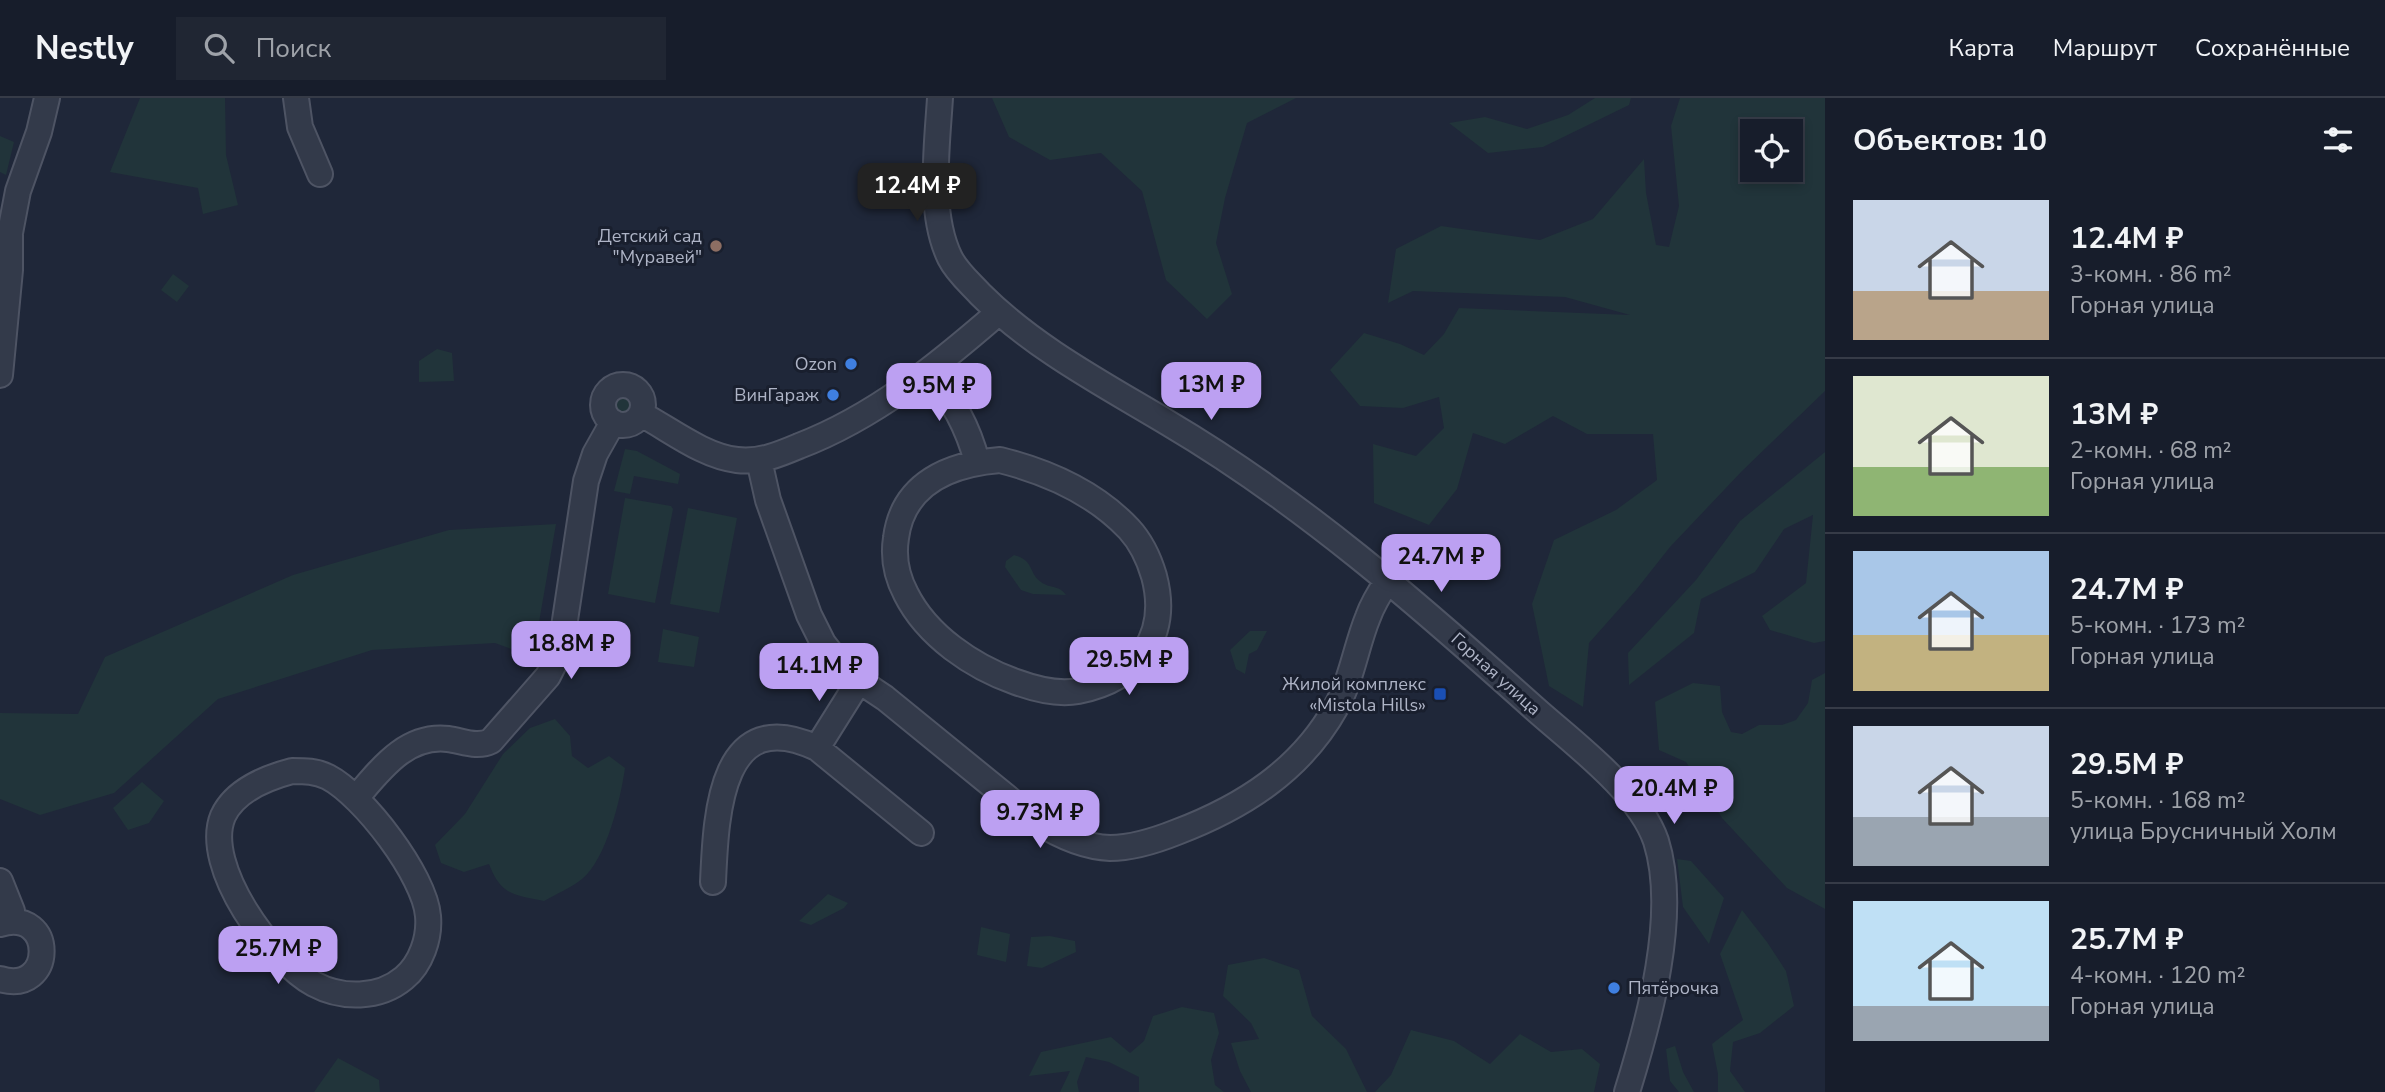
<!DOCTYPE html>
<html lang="ru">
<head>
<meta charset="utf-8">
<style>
	body { margin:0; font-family:"Nunito Sans",sans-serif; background:#202633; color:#f1f3f6; height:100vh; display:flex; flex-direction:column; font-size:26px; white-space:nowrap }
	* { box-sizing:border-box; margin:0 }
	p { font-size:23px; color:#9ea2a9 }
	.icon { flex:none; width:38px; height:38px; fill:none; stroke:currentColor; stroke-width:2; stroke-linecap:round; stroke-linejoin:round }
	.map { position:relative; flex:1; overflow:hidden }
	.side { display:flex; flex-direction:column; background:#171d2b; width:560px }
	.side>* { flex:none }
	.fabs { position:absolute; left:1740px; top:21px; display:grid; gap:14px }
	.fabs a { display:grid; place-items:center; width:63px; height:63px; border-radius:0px; background:#171d2b; box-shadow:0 4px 10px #0003,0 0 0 2px #363b47; font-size:35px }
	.price { position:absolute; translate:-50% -60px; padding:0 16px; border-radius:14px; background:#bca0f2; color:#111; font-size:23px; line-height:46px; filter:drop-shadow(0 2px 4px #0008) }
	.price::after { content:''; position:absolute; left:50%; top:42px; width:21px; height:16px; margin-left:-10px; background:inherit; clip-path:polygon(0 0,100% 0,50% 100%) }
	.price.selected { background:#222; color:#fff }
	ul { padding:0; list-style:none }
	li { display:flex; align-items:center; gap:21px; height:175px; padding:0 28px }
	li+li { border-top:2px solid #363b47 }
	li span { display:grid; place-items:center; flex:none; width:196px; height:140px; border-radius:0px; color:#555 }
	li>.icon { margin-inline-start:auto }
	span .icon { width:84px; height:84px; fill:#fffc; stroke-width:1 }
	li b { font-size:30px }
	h2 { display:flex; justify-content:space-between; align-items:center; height:84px; padding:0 28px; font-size:30px }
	header { display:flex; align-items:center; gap:42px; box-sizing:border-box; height:98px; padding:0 35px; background:#171d2b; border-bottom:2px solid #363b47 }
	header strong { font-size:33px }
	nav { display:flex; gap:38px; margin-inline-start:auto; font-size:24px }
	.search { width:490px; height:63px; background:#202633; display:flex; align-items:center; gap:18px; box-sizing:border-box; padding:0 24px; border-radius:0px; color:#9ea2a9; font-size:26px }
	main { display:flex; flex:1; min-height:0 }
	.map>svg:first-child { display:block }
</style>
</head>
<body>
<header>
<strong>Nestly</strong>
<div class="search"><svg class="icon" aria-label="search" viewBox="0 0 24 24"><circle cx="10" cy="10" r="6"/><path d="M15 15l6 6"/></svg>Поиск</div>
<nav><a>Карта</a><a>Маршрут</a><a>Сохранённые</a></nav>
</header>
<main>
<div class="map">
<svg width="1825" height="994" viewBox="0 0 1825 994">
	<rect width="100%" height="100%" fill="#1f2739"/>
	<path fill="#21343a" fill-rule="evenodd" d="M 140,0 L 225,0 L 226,57 L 238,107 L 203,116 L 198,90 L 110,74 Z
		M 992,0 L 1296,0 L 1247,25 L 1225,100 L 1216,145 L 1232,196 L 1207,221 L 1166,182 L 1142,93 L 1101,55 L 1050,62 L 1009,39 Z
		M 1595,0 L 1631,0 L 1629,7 L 1543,49 L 1488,55 L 1449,25 L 1485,19 L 1527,31 L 1568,17 Z
		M 1680,0 L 1825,0 L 1825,293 L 1742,373 L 1670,449 L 1636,492 L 1589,545 L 1583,609 L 1549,588 L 1532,506 L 1554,442 L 1616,412 L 1657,382 L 1653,336 L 1587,336 L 1553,318 L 1505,346 L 1473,335 L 1457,391 L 1429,427 L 1374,405 L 1373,346 L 1416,358 L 1444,330 L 1439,299 L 1403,310 L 1360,308 L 1330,272 L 1364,235 L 1400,246 L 1424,257 L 1444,236 L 1459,210 L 1630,217 L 1565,199 L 1413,193 L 1388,205 L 1396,151 L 1441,128 L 1540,142 L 1593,121 L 1644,61 L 1646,95 L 1656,147 L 1669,149 L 1679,108 L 1671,28 ZM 1752,33 L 1790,33 L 1790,72 L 1752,72 Z
		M 0,38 L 14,44 L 6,77 L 0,74 Z
		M 173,176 L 189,188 L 177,204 L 161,192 Z
		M 437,251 L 452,255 L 454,283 L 419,284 L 419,263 Z
		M611 307a12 12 0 1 1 24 0a12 12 0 1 1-24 0Z
		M 625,351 L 637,353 L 680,376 L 678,386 L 634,378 L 630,396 L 614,393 Z
		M 1825,354 L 1825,543 L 1814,545 L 1770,532 L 1762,518 L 1806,485 L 1813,417 L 1784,431 L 1755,474 L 1701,501 L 1694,535 L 1629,587 L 1628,555 L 1696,482 L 1740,423 Z
		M 625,400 L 671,408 L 673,411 L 655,505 L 608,496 Z
		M 688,410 L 737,420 L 719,515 L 670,506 Z
		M 556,426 L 533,559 L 495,545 L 372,552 L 218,601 L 114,695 L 40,717 L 0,701 L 0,615 L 78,616 L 105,559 L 293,477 L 449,432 Z
		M 1014,457 C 1035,463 1028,475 1041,484 C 1050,491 1058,486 1066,497 L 1033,496 L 1021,492 L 1005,469 L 1006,463 Z
		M 663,531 L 699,539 L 694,569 L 658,564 Z
		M 1250,533 L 1267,533 L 1257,552 L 1249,556 L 1245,576 L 1236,571 L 1230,552 Z
		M 1825,575 L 1825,811 L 1787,790 L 1722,720 L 1686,664 L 1659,652 L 1655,604 L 1693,585 L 1720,588 L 1722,614 L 1731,634 L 1742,636 L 1759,627 L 1782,627 L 1796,622 L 1808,605 L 1812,582 Z
		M 555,621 L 570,638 L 572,658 L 588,670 L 609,658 L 625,670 C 621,700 606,762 582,781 C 571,790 556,796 544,803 C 513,797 501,797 489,766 L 464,774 L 441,765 L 435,747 L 465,716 L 503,656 L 530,630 Z
		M 142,684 L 164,703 L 149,725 L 128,732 L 113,710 Z
		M 1677,761 L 1691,763 L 1724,800 L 1709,846 L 1683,809 Z
		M 828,796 L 848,805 L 844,810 L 811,827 L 799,823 Z
		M 1742,812 L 1767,844 L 1786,873 L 1794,908 L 1760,935 L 1733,944 L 1730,973 L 1745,994 L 1718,994 L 1718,976 L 1712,946 L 1743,922 L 1720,856 Z
		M 981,829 L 1010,836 L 1006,864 L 977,857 Z
		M 1050,838 L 1075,843 L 1076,854 L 1042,870 L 1027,868 L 1031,839 Z
		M 1264,860 L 1299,872 L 1312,918 L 1346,951 L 1367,994 L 1251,994 L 1240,973 L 1231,945 L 1259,941 L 1251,925 L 1223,898 L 1228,867 Z
		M 1182,909 L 1214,915 L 1219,935 L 1211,962 L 1215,987 L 1224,994 L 1139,994 L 1139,979 L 1109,964 L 1086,959 L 1077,984 L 1079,994 L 1060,994 L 1070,973 L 1029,978 L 1041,954 L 1111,939 L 1130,955 L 1144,943 L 1153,918 Z
		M 1411,932 L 1454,943 L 1490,966 L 1520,936 L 1551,954 L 1582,951 L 1600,966 L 1594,994 L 1375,994 L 1391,977 Z
		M 1675,948 L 1683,974 L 1694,994 L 1679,994 L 1670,983 L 1666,951 Z
		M 338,960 L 379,982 L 380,994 L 314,994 Z"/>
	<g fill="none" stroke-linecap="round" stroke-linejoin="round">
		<defs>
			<path id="minor" d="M 296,0 L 300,29 L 320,76
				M 940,0 C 937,49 928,115 950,160 C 957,174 970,185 980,196 C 1034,250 1103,286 1168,325 C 1302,404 1419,507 1534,610 C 1573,645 1639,693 1656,743 C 1679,816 1649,923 1627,994
				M 930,273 C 952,302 968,328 977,364
				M 0,277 L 10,172 L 10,135 L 18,93 L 39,34 L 47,0
				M603 307a20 20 0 1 1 40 0a20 20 0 1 1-40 0Z
				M 641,316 C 671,332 703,358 737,362 C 759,365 780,356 799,348 C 875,319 938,267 998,215
				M 759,362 L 768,402 L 809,517 L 823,545 L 837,563 L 849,576 L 885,600 L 1036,723 C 1058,737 1084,749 1110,750 C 1132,750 1157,742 1177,734 C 1243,709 1301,672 1336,609 C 1352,581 1356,548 1368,519 C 1373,505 1380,494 1388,482
				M 1000,362 C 1048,374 1095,395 1129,431 C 1141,444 1149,461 1154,478 C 1170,538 1138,581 1078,593 C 1057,597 1035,591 1016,584 C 973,569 927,538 906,496 C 897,479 893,459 896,440 C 903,385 950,366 1000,362 Z
				M 817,650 L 859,583
				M 292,673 C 305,673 316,673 328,679 C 363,697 425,778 428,818 C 430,840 421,866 404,880 C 379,901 342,901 314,886 C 272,863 202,768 223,718 C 235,692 266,680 292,673 Z
				M 356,700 C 380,672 406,636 448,641 C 463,643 477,650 491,643 L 548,578 L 557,560 L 562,542 L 586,383 L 595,356 L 613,324
				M 0,783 L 12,813 L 9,823
				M 713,784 C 716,719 719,604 817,650 L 921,735
				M 0,826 C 56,809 55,898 0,881"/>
		</defs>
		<use href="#minor" stroke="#4e5464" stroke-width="28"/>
		<use href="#minor" stroke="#333a4a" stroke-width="24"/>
	</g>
	<circle fill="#8d6e63" stroke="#191f2e" stroke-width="2.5" cx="716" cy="148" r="7"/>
	<g fill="#3f7fe0" stroke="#191f2e" stroke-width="2.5">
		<circle cx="851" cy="266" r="7"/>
		<circle cx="833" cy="297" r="7"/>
		<circle cx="1614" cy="890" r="7"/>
	</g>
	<rect fill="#1a4fb4" stroke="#191f2e" stroke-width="2.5" x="1433" y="589" width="14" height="14" rx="3.5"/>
	<g text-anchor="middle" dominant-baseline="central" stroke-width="6" stroke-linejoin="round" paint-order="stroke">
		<g font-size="18" fill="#aeb4c6" stroke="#191f2e" text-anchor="end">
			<text x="702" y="138">Детский сад<tspan x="702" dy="21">"Муравей"</tspan></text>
			<text x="837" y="266">Ozon</text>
			<text x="819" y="297">ВинГараж</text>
			<text x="1426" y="586">Жилой комплекс<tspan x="1426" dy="21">«Mistola Hills»</tspan></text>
			<text x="1628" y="890" text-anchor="start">Пятёрочка</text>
		</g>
		<g font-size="18" fill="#aeb4c6" stroke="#191f2e">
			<text transform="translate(1496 576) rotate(42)">Горная улица</text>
		</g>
	</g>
</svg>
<div class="fabs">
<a><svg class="icon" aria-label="locate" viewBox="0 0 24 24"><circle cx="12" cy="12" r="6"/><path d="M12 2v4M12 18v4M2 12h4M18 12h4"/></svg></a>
</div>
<b class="price selected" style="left:917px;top:125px">12.4M ₽</b>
<b class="price" style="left:1211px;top:324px">13M ₽</b>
<b class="price" style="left:939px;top:325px">9.5M ₽</b>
<b class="price" style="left:1441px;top:496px">24.7M ₽</b>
<b class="price" style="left:571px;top:583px">18.8M ₽</b>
<b class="price" style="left:1129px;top:599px">29.5M ₽</b>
<b class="price" style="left:819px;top:605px">14.1M ₽</b>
<b class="price" style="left:1674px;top:728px">20.4M ₽</b>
<b class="price" style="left:1040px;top:752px">9.73M ₽</b>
<b class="price" style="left:278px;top:888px">25.7M ₽</b>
</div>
<section class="side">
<h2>Объектов: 10<svg class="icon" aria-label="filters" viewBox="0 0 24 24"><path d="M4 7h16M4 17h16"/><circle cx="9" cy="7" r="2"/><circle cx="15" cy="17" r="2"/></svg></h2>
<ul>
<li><span style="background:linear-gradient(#c9d6e8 65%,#b9a48a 0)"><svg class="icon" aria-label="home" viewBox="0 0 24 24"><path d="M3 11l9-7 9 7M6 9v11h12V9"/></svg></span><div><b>12.4M ₽</b><p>3-комн. · 86 m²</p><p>Горная улица</p></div></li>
<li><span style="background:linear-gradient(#dfe7d0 65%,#8fb573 0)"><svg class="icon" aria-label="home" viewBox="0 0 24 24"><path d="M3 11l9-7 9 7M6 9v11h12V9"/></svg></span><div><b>13M ₽</b><p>2-комн. · 68 m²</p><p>Горная улица</p></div></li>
<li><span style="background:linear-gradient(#a9c7e8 60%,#c2b280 0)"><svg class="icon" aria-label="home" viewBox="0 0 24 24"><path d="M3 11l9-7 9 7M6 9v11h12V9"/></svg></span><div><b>24.7M ₽</b><p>5-комн. · 173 m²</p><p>Горная улица</p></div></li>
<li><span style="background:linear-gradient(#c9d6e8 65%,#9aa5b1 0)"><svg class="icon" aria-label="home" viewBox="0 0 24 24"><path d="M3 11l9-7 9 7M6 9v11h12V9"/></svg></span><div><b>29.5M ₽</b><p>5-комн. · 168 m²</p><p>улица Брусничный Холм</p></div></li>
<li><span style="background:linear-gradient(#bfe0f5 75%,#9aa5b1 0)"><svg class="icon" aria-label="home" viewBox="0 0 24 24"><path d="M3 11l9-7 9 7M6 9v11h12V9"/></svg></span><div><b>25.7M ₽</b><p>4-комн. · 120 m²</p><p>Горная улица</p></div></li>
</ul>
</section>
</main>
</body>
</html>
